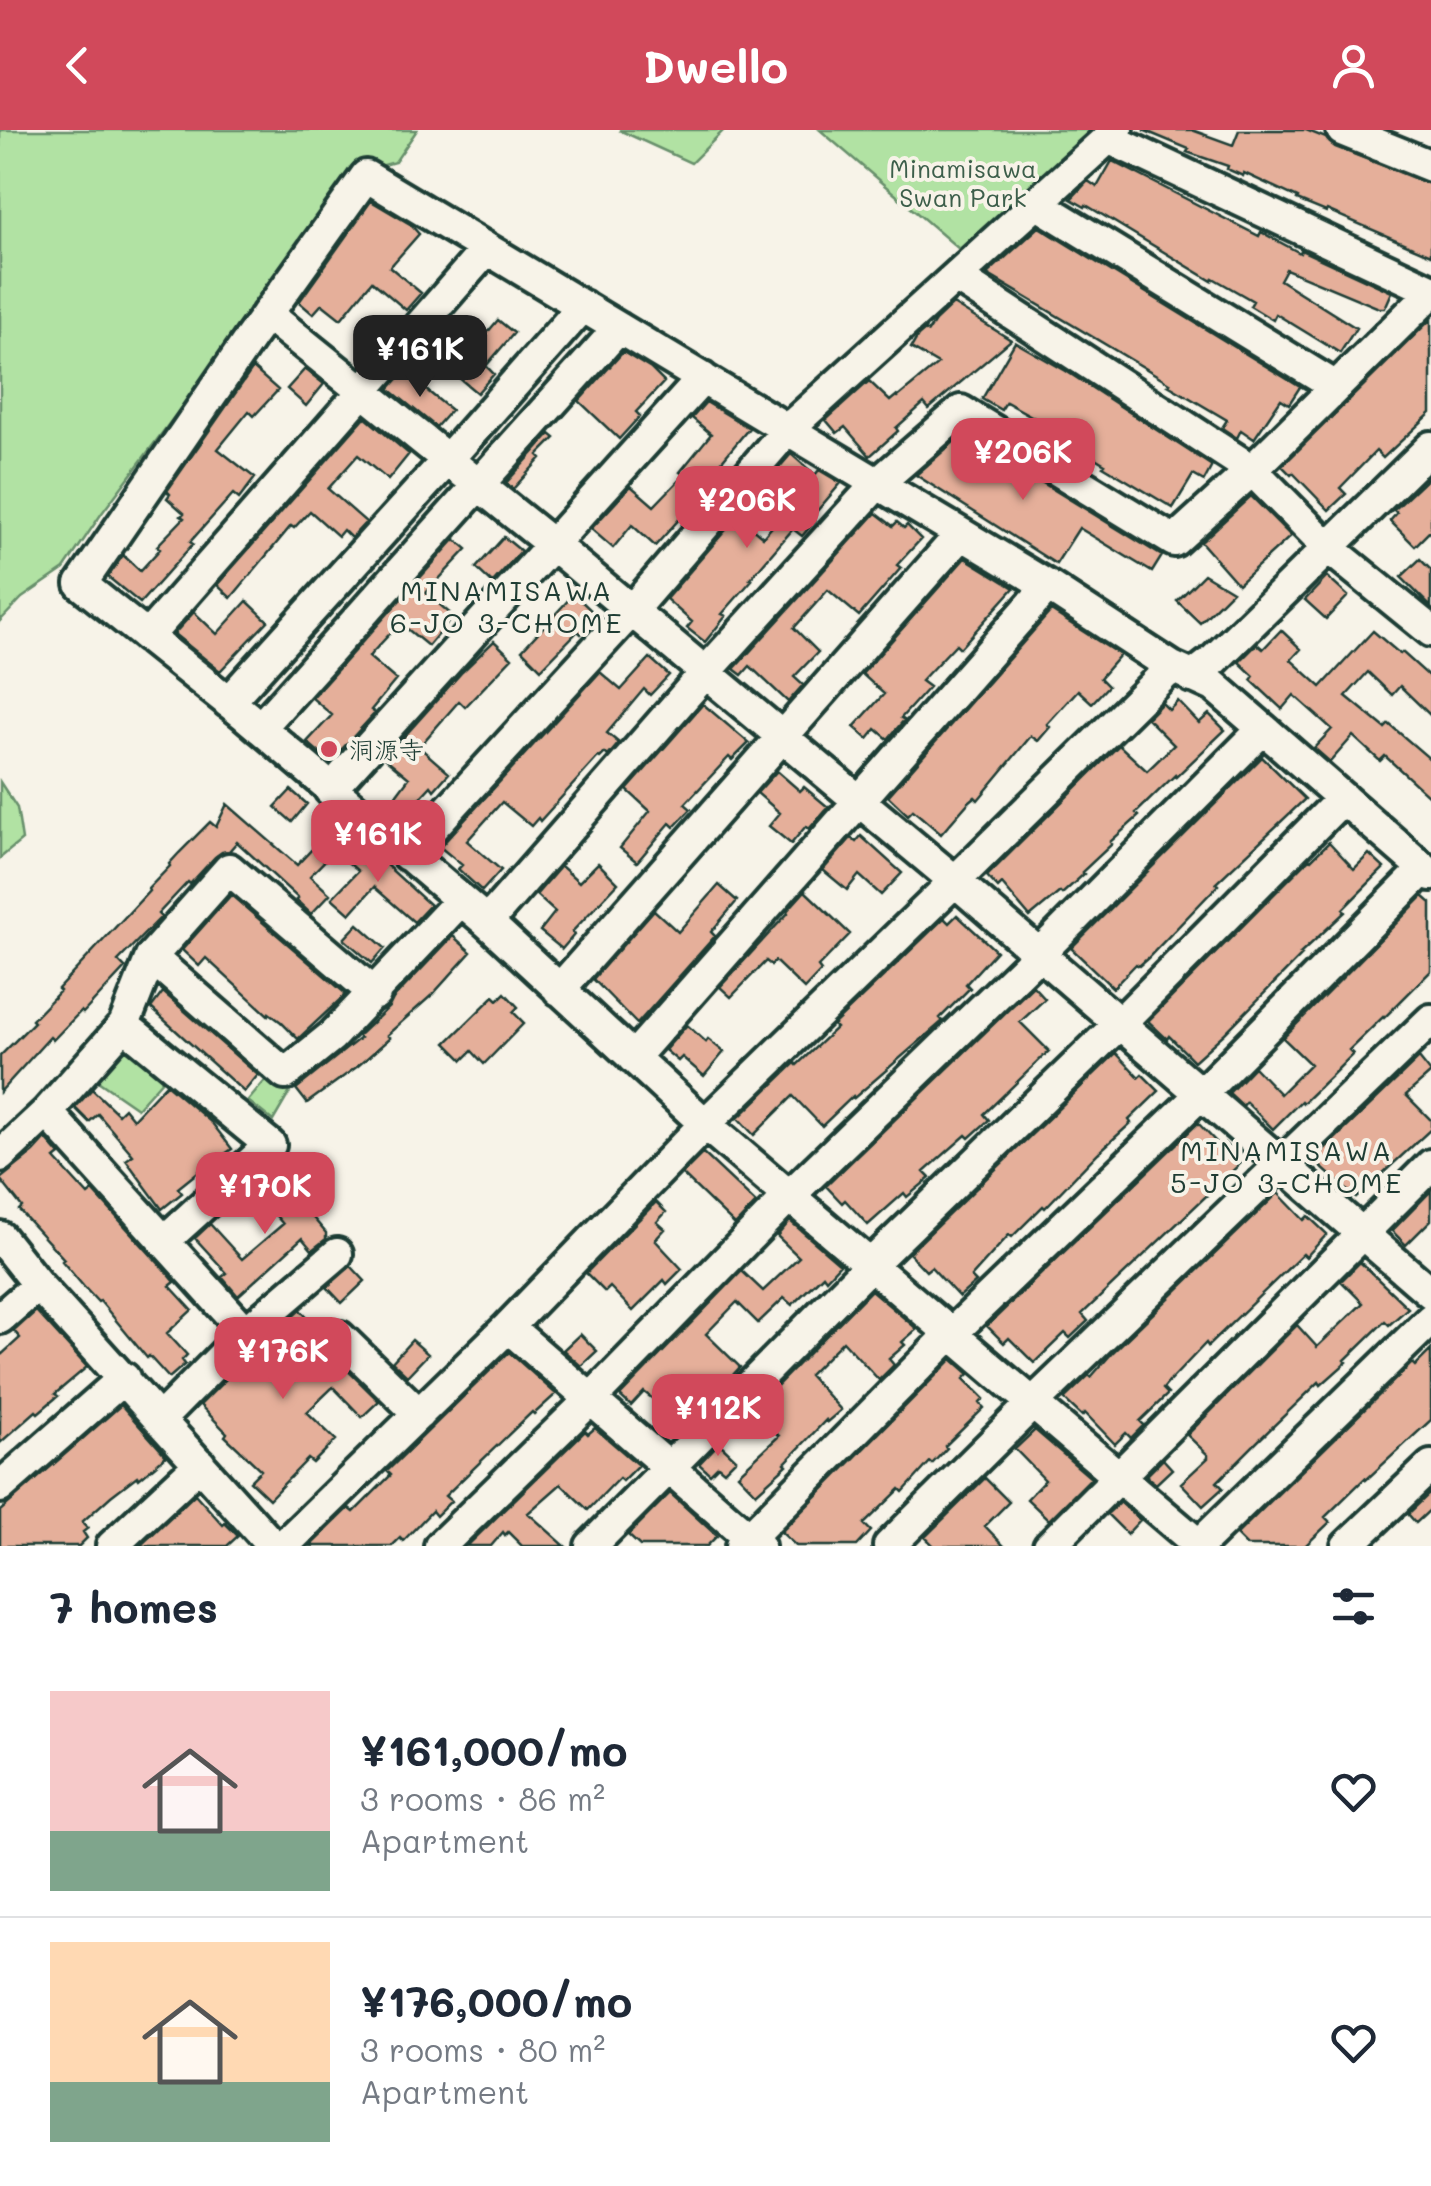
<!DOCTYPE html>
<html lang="en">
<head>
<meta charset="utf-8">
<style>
	body { margin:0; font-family:Mali,"Klee One",sans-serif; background:#f6f6f7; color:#1f2937; height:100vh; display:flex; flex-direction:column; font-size:38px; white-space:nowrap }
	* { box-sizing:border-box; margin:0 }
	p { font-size:32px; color:#747a83 }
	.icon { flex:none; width:55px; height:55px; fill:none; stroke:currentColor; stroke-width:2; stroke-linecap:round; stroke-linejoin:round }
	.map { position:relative; height:1416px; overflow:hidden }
	.side { display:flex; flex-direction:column; background:#fff; flex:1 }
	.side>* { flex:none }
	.price { position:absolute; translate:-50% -85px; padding:0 22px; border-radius:20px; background:#d1495b; color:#fff; font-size:32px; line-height:65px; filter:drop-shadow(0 2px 5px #0008) }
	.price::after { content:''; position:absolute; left:50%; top:60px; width:30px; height:22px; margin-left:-15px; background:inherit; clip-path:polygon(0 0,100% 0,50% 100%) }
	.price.on { background:#222; color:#fff }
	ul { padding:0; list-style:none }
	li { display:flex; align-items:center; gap:30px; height:250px; padding:0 50px }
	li+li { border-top:2px solid #e0e1e3 }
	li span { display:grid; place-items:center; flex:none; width:280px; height:200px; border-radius:0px; color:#555 }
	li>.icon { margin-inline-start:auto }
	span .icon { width:120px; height:120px; fill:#fffc; stroke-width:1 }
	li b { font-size:42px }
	h2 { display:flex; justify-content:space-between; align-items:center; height:120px; padding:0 50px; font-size:42px }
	header { display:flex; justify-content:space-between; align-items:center; height:130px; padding:0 50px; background:#d1495b; color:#fff; font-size:45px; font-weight:700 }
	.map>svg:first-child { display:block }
</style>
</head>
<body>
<header><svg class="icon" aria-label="back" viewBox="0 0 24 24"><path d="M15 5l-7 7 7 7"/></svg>Dwello<svg class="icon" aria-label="person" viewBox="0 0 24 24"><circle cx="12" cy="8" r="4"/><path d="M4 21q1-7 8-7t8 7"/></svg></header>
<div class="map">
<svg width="1431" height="1416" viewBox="0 0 1431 1416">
	<rect width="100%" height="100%" fill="#f7f3e8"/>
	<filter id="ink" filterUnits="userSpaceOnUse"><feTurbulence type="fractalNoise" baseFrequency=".01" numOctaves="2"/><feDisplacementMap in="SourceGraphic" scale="20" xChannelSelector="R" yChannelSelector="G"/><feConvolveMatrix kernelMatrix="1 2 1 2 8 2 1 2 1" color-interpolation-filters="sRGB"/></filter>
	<g filter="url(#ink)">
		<path fill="#b1e2a3" stroke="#68906c" stroke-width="2.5" d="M 0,0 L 417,0 L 395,32 L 358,42 L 102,383 L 64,439 L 22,468 L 0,491 Z
			M 619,0 L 724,0 L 691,33 Z
			M 820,0 L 1096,0 L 966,125 Z
			M 0,652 L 17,678 L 22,710 L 0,728 Z
			M 124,915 L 165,947 L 137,978 L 95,949 Z
			M 269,946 L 290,962 L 273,991 L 248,971 Z"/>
		<path fill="#e5af9a" stroke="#1f3d34" stroke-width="2.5" d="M 1143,0 L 1192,0 L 1233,15 L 1239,0 L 1306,0 L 1326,8 L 1335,17 L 1431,54 L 1431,125 L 1327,80 L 1326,82 L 1297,70 L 1298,68 L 1244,43 L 1243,46 L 1227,39 L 1228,36 L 1187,22 L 1189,19 Z
			M 1112,31 L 1259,106 L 1261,102 L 1300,123 L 1301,120 L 1392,162 L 1385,178 L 1379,178 L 1286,139 L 1280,150 L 1356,198 L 1340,223 L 1276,184 L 1273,190 L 1250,176 L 1253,171 L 1213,148 L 1212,151 L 1086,75 L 1085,77 L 1071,69 L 1088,51 L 1097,57 Z
			M 371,71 L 410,94 L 419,104 L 390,137 L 421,163 L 406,180 L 372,151 L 341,189 L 322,174 L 313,184 L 299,172 Z
			M 1039,97 L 1300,257 L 1289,274 L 1281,269 L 1254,309 L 1241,300 L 1237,308 L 1222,298 L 1227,290 L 1168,255 L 1170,253 L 987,144 Z
			M 953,174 L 1011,210 L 929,279 L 924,273 L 896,298 L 898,301 L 870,326 L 845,297 L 837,303 L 826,290 L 869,251 L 890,271 L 896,266 L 898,267 L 938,234 L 911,218 L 918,206 L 925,200 L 928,202 L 935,191 Z
			M 1431,189 L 1431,283 L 1383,328 L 1376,321 L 1340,358 L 1346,364 L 1329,380 L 1293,343 L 1291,345 L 1282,336 Z
			M 498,190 L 514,203 L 486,236 L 494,244 L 477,263 L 427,221 L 440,206 L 464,226 L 469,221 L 470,223 Z
			M 1015,212 L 1066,241 L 1212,336 L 1204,351 L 1193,345 L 1173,378 L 1103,336 L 1105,334 L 1031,290 L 1033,287 L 1006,272 L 1001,280 L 982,269 Z
			M 623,222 L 651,239 L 664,252 L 636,282 L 640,286 L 619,309 L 579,271 Z
			M 253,238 L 278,260 L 254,286 L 249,281 L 218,319 L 255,348 L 239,369 L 233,364 L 190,412 L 193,414 L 140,473 L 108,447 L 123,425 L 140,441 L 160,419 L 157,416 L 184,388 L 181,386 L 184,383 L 167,368 L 170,364 L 167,361 Z
			M 305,239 L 324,254 L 306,276 L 287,259 Z
			M 404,242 L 451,280 L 436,297 L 389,259 Z
			M 706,272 L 749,298 L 697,361 L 700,363 L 690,373 L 692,375 L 655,416 L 632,395 L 613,418 L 591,399 L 631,356 L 654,376 L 684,345 L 680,342 L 711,304 L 692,288 Z
			M 365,287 L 409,324 L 388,350 L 358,325 L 328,359 L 366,392 L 351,408 L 343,400 L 338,406 L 310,381 L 294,398 L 291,396 L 231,468 L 217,455 Z
			M 550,304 L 555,308 L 538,325 L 541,328 L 513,359 L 506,353 Z
			M 963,304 L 1162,426 L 1152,442 L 1079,398 L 1056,434 L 916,345 Z
			M 791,324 L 815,345 L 819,340 L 841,353 L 811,388 L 815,391 L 802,406 L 793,399 L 750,449 L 752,450 L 722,484 L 726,486 L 705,512 L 687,498 L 692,492 L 666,469 L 738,386 L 763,407 L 797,368 L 772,346 Z
			M 1431,345 L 1431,400 L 1415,416 L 1390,391 L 1397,383 L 1394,380 Z
			M 1251,366 L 1291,406 L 1238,454 L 1201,412 Z
			M 876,383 L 893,396 L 897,392 L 904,398 L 907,395 L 921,409 L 897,435 L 901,438 L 859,486 L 828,460 L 794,498 L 818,522 L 794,547 L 803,555 L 788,572 L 750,536 L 742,545 L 734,539 Z
			M 504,407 L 521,421 L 492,453 L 476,438 Z
			M 455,409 L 467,419 L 426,463 L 453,486 L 428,516 L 400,493 L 371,524 L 369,527 L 396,550 L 371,580 L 375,583 L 330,632 L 307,612 L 332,585 L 312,568 Z
			M 965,428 L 1014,458 L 960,518 L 956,514 L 921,551 L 929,557 L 901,588 L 904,590 L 888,609 L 876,599 L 868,609 L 854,597 L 884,564 L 862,544 Z
			M 1420,429 L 1431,440 L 1431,477 L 1401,447 Z
			M 1204,444 L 1232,461 L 1200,493 L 1177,471 Z
			M 1327,447 L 1348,466 L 1326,489 L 1305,470 Z
			M 574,464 L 597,486 L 581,504 L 578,501 L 541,539 L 522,520 Z
			M 247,471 L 268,491 L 220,541 L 174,504 L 194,482 L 217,504 Z
			M 1051,481 L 1120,525 L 1100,548 L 1108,556 L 1092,573 L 1078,560 L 1047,594 L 1050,597 L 1038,611 L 1031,606 L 978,670 L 975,667 L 969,672 L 941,704 L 913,680 L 908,685 L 888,666 Z
			M 1281,500 L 1301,519 L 1291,530 L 1321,557 L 1373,501 L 1400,524 L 1402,522 L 1431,548 L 1431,586 L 1400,556 L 1392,565 L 1368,542 L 1346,566 L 1385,598 L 1389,594 L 1431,630 L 1431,668 L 1385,626 L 1380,631 L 1353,606 L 1330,632 L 1314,618 L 1332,599 L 1294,565 L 1282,579 L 1251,550 L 1254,546 L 1239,532 L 1257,514 L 1263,519 Z
			M 494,511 L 512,528 L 465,577 L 459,571 L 419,617 L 449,643 L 434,660 L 431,656 L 407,682 L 411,685 L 403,696 L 385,680 L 409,648 L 385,628 L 462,542 Z
			M 650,528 L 669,545 L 650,565 L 644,559 L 607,603 L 619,613 L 608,626 L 605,623 L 600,628 L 598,627 L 540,691 L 538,688 L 531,696 L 502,672 L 467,711 L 501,740 L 482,761 L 458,739 L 462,735 L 440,717 L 600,542 L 621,560 Z
			M 1178,571 L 1199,593 L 1209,584 L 1225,600 L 1176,647 L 1175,645 L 1136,683 L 1139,686 L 1110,712 L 1112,714 L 1082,742 L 1084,744 L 1062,764 L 1060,762 L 1030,787 L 1002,754 L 998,758 L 987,746 L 1119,615 L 1147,641 L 1174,615 L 1147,588 L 1162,573 L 1169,580 Z
			M 703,574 L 749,613 L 732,630 L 729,627 L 685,674 L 691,679 L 674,697 L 670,693 L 637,732 L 620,718 L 650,681 L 627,660 Z
			M 1262,627 L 1305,669 L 1216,753 L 1218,755 L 1148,828 L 1139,836 L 1136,834 L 1113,858 L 1071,818 Z
			M 777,641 L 800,661 L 804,657 L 828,677 L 809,699 L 806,696 L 791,714 L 769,696 L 780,683 L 757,663 Z
			M 291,660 L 307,674 L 292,692 L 275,677 Z
			M 227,674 L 297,735 L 329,701 L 342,713 L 310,746 L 330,764 L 311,784 L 296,770 L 298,768 L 237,712 L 229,721 L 222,722 L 215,727 L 190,754 L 188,752 L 158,784 L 161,787 L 118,831 L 125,838 L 83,883 L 81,881 L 53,910 L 50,907 L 0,962 L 0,926 L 34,892 L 32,890 L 60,861 L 58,859 L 149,761 L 148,759 L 170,736 L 169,734 L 179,723 L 210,692 L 216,697 Z
			M 861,706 L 902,743 L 881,765 L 859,745 L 847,760 L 823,740 L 851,708 L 856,712 Z
			M 360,711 L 430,775 L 414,792 L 374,757 L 350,784 L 332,768 L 358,741 L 344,729 Z
			M 1329,712 L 1354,739 L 1369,724 L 1384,738 L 1343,779 L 1345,782 L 1300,824 L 1302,825 L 1225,903 L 1194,931 L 1169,906 L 1167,909 L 1148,891 L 1309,729 L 1311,730 Z
			M 598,733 L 618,753 L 572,802 L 574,805 L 562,819 L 540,801 L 555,782 L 536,765 L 561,736 L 579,752 Z
			M 719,755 L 737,771 L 711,802 L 715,806 L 637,894 L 593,849 L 654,780 L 678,802 Z
			M 805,761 L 850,804 L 818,837 L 821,841 L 804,859 L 775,831 L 771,835 L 766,831 L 731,867 L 720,857 L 788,783 L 787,781 Z
			M 231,765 L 346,864 L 298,909 L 281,892 L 269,883 L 268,885 L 206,828 L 199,836 L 182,820 Z
			M 1423,766 L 1431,773 L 1431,841 L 1384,888 L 1383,887 L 1349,920 L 1353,924 L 1333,944 L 1303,973 L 1301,971 L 1273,999 L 1246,972 L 1243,976 L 1229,963 L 1254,937 L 1280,964 L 1310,934 L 1283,908 Z
			M 957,785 L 996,821 L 966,854 L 970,858 L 940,888 L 943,891 L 854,968 L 853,966 L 822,996 L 793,966 L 754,1005 L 738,988 L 795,933 L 797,935 L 836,898 L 833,895 L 944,788 L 949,793 Z
			M 358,794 L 385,818 L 372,833 L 344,809 Z
			M 453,806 L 471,822 L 433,864 L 387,905 L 390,908 L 358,936 L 307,973 L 296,959 L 360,908 L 358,906 L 389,877 L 393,869 Z
			M 1033,856 L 1045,869 L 1020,892 L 1049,921 L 984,984 L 989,990 L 969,1008 L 966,1005 L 924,1042 L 930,1048 L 907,1067 L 904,1063 L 868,1095 L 845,1070 L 842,1073 L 826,1056 Z
			M 163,862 L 258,945 L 244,962 L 151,878 Z
			M 505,863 L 518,877 L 513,882 L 524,893 L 484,934 L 472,921 L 463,930 L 446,913 L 494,866 L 498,870 Z
			M 687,895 L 706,912 L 708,909 L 724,922 L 704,946 L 682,927 L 678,931 L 665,920 Z
			M 1116,923 L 1139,947 L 1142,944 L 1159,961 L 1129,990 L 1131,993 L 1098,1023 L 1045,1078 L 1043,1076 L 1012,1107 L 1009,1105 L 971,1147 L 976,1152 L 959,1167 L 931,1137 L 926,1141 L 909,1123 Z
			M 1419,928 L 1431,943 L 1406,965 L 1431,990 L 1431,999 L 1356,1068 L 1313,1030 Z
			M 166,954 L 212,993 L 232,1019 L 215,1031 L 213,1030 L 178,1058 L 182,1063 L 162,1079 L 126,1030 L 133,1025 L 98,984 L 89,992 L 75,978 L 92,959 L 118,984 L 124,978 L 133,989 Z
			M 1198,993 L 1220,1016 L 1224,1013 L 1242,1032 L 1082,1184 L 1088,1191 L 1070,1208 L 1065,1203 L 1034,1233 L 1009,1208 L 1004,1213 L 987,1196 Z
			M 46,1009 L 60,1025 L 55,1029 L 88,1065 L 93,1061 L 170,1146 L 175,1152 L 170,1156 L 192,1180 L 167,1203 L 187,1225 L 182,1230 L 185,1234 L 169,1248 L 149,1226 L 147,1228 L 100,1171 L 98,1172 L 84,1157 L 62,1131 L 64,1129 L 19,1080 L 22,1077 L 0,1049 L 34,1022 Z
			M 703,1023 L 756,1073 L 735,1095 L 682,1044 Z
			M 273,1041 L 326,1103 L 326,1109 L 312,1120 L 302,1108 L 238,1166 L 222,1147 L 227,1143 L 195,1108 L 210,1094 L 242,1129 L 283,1094 L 253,1059 Z
			M 1431,1061 L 1431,1090 L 1406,1115 L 1392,1101 Z
			M 1278,1063 L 1304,1090 L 1308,1086 L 1327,1104 L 1306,1127 L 1303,1124 L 1208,1216 L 1206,1213 L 1168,1253 L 1163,1259 L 1168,1264 L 1140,1291 L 1144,1295 L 1131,1308 L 1126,1303 L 1115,1314 L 1085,1283 L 1082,1286 L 1064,1269 L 1089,1245 L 1091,1247 L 1113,1222 Z
			M 656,1072 L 666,1082 L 657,1092 L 665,1099 L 655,1110 L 682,1139 L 667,1154 L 664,1150 L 633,1181 L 610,1157 L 605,1162 L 586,1143 Z
			M 790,1091 L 840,1134 L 826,1149 L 823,1145 L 792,1175 L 784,1168 L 758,1193 L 737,1172 L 706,1204 L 740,1237 L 712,1268 L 692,1287 L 662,1258 L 653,1269 L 644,1262 L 631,1276 L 620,1266 L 742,1141 L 763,1161 L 799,1127 L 777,1106 Z
			M 1360,1132 L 1408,1178 L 1389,1195 L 1385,1191 L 1345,1230 L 1347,1232 L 1321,1255 L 1319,1252 L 1257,1312 L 1217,1352 L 1223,1358 L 1203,1376 L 1181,1353 L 1208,1328 L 1208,1325 L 1187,1305 L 1297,1195 L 1317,1217 L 1363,1173 L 1341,1151 Z
			M 351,1136 L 365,1151 L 342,1173 L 327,1157 Z
			M 871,1160 L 917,1199 L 902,1212 L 905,1215 L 889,1229 L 894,1235 L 879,1250 L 843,1211 L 809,1245 L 841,1280 L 827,1292 L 826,1290 L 785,1333 L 787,1335 L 756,1363 L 738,1344 L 779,1306 L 753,1280 Z
			M 300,1180 L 322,1203 L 319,1206 L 327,1220 L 379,1271 L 362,1287 L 333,1257 L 307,1282 L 336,1310 L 313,1333 L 308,1329 L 269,1369 L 250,1351 L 261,1340 L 225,1306 L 227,1303 L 200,1275 L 259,1216 Z
			M 36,1181 L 87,1237 L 55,1264 L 58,1266 L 38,1283 L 36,1281 L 0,1313 L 0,1226 L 20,1208 L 14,1201 Z
			M 580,1204 L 597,1221 L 581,1236 L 563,1220 Z
			M 412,1210 L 428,1224 L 407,1246 L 392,1232 Z
			M 1431,1220 L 1431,1290 L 1366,1350 L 1365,1348 L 1325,1387 L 1330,1392 L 1305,1416 L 1247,1416 L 1236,1405 L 1412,1233 L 1415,1236 Z
			M 509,1222 L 556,1264 L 534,1284 L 532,1282 L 445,1366 L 451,1371 L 436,1386 L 432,1381 L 403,1411 L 400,1408 L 392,1416 L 310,1416 L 349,1378 L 354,1382 L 391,1345 L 387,1341 Z
			M 952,1229 L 969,1244 L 964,1249 L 984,1269 L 980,1273 L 984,1278 L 945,1316 L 947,1318 L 932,1334 L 930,1332 L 903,1362 L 900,1359 L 864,1394 L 871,1401 L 857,1416 L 796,1416 L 781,1402 Z
			M 121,1275 L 166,1326 L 139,1349 L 137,1346 L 111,1366 L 82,1392 L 88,1398 L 83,1402 L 87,1408 L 79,1416 L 0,1416 L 0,1381 Z
			M 595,1298 L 638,1335 L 622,1351 L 619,1348 L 588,1380 L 561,1354 L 528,1383 L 565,1416 L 522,1416 L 508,1402 L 505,1405 L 503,1402 L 491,1416 L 467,1416 L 585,1301 L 588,1304 Z
			M 1035,1300 L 1091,1348 L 1049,1390 L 1027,1369 L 1045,1350 L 1015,1319 Z
			M 719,1313 L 736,1329 L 724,1341 L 718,1336 L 710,1344 L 699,1334 Z
			M 1163,1329 L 1172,1339 L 1156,1354 L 1146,1346 Z
			M 985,1348 L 1009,1372 L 985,1396 L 1004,1416 L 934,1416 L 925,1407 Z
			M 1431,1362 L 1431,1379 L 1416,1393 L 1408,1384 Z
			M 670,1363 L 717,1406 L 707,1416 L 640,1416 L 628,1405 Z
			M 195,1364 L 223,1395 L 225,1393 L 238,1406 L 227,1416 L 140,1416 Z
			M 1120,1372 L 1140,1390 L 1127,1404 L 1107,1384 Z"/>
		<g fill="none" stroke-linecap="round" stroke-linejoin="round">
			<defs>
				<path id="minor" d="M 1342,0 L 1431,36
					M 1108,8 L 1431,160
					M 1036,73 L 1336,257
					M 956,147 L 1252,340 L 1329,418 L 1431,501
					M 267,184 L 553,415 L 955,751 L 1431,1163
					M 147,507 L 487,119
					M 1192,547 L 1214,530 L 1431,317
					M 228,572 L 448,329 L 583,176
					M 260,598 L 619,198
					M 330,660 L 703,248
					M 407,725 L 631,481 L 788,299 L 1117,0
					M 487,792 L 705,543 L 877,354 L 961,281 L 1174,411 L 1252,340 L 1431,163
					M 151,827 L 285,944 L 332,906 L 460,771
					M 559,860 L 961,404
					M 124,895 L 270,1015 L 164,1111
					M 633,928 L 1048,456
					M 47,982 L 246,1202
					M 0,1026 L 47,982 L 124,895 L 151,827 L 229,739 L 375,864
					M 0,1107 L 38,1155 L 273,1416
					M 0,1188 L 38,1155
					M 508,1197 L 759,1416
					M 340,1207 L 419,1284
					M 160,1289 L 246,1202 L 337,1124
					M 0,1357 L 124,1248
					M 112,1416 L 200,1334
					M 283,1416 L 508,1197 L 705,994 L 955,751 L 1172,537
					M 440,1416 L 591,1269 L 788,1067 L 1039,824 L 1263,599
					M 591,1416 L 871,1134 L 1119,894 L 1343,668
					M 741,1416 L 950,1205 L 1200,965 L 1424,739
					M 889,1416 L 1033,1273 L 1431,890
					M 1049,1416 L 1431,1035
					M 1198,1416 L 1431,1189
					M 1200,1416 L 705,994 L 487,792 L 245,585 L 81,454 L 250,208 L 366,46 L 1048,456 L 1172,537 L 1214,556 L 1431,745
					M 1347,1416 L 1431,1336"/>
			</defs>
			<use href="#minor" stroke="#1f3d34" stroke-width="38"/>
			<use href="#minor" stroke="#f7f3e8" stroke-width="30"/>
		</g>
	</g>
	<circle fill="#d1495b" stroke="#f7f3e8" stroke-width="4" cx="329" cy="619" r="10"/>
	<g text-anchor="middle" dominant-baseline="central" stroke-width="8" stroke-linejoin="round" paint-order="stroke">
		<g font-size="25" fill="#3c5e4a" stroke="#f7f3e8">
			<text x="963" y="38">Minamisawa<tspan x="963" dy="29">Swan Park</tspan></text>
		</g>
		<g font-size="25" fill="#1f3d34" stroke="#f7f3e8" text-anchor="start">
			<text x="349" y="619">洞源寺</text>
		</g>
		<g font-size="28" letter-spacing="2.5" fill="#1f3d34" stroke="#f7f3e8">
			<text x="507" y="460">MINAMISAWA<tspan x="507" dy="32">6-JO 3-CHOME</tspan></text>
			<text x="1287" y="1020">MINAMISAWA<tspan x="1287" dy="32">5-JO 3-CHOME</tspan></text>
		</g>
	</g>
</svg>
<b class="price on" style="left:420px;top:270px">¥161K</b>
<b class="price" style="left:1023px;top:373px">¥206K</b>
<b class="price" style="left:747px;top:421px">¥206K</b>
<b class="price" style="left:378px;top:755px">¥161K</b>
<b class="price" style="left:265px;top:1107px">¥170K</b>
<b class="price" style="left:283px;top:1272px">¥176K</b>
<b class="price" style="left:718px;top:1329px">¥112K</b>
</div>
<section class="side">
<h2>7 homes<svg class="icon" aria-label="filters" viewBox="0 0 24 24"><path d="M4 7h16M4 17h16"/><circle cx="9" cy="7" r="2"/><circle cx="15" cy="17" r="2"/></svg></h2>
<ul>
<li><span style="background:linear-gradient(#f6c9c9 70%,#7fa58c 0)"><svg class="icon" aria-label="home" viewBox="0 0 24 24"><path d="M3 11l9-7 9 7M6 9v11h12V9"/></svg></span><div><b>¥161,000/mo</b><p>3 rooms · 86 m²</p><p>Apartment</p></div><svg class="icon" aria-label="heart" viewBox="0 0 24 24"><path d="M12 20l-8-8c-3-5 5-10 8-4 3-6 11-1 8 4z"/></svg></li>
<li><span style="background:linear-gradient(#ffd9b3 70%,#7fa58c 0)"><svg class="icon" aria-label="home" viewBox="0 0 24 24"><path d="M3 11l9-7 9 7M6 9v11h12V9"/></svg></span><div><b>¥176,000/mo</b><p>3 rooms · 80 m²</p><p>Apartment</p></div><svg class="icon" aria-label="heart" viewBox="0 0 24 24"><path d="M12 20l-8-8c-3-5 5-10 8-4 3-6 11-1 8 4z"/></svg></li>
</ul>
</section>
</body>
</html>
